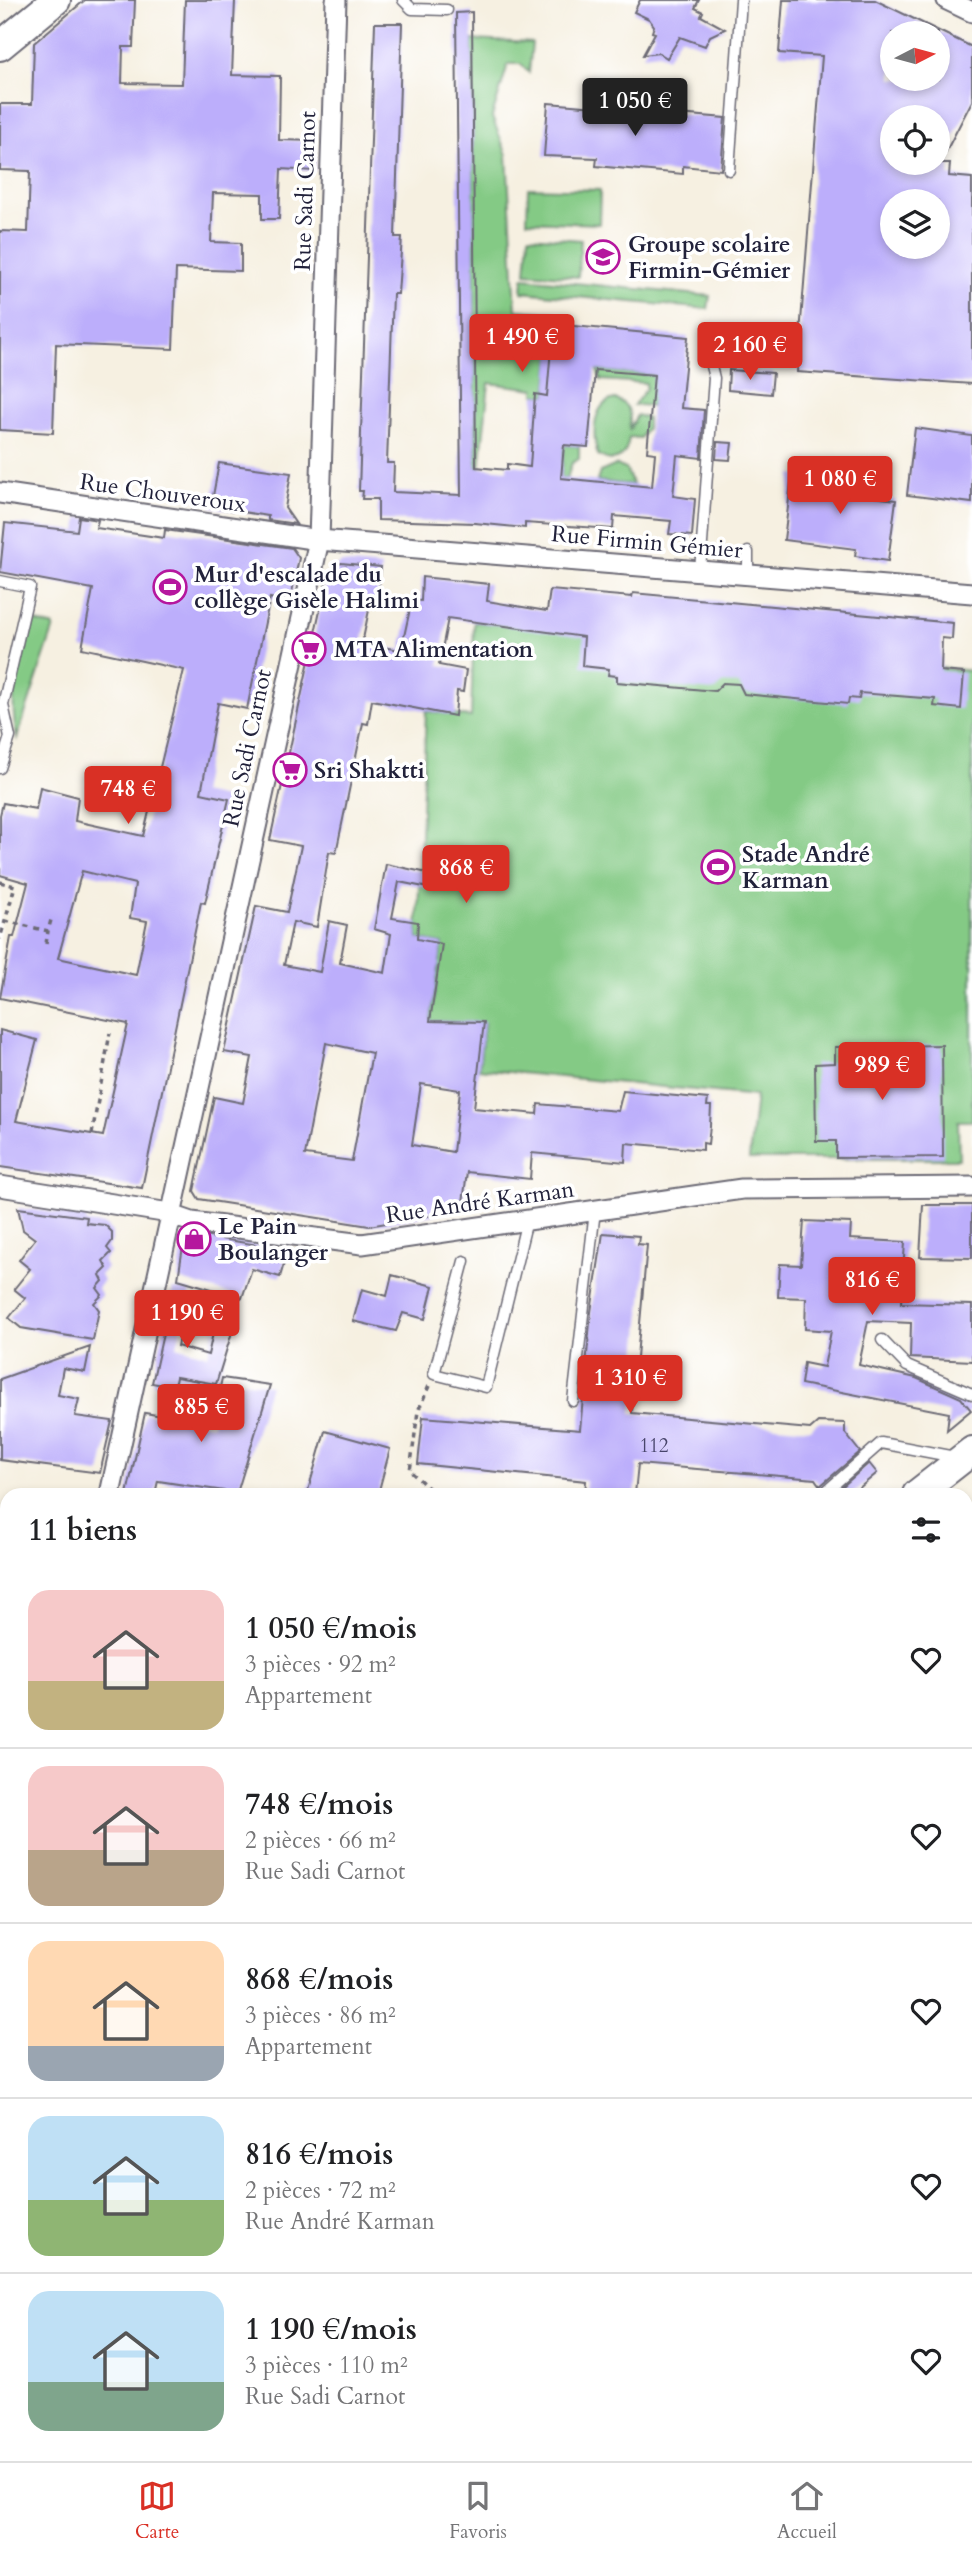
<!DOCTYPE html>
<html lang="fr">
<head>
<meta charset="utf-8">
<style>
	body { margin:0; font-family:Cardo,serif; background:#f6f6f6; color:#202124; height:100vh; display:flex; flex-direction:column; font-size:26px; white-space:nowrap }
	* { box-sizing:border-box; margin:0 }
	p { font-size:23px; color:#757577 }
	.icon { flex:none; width:38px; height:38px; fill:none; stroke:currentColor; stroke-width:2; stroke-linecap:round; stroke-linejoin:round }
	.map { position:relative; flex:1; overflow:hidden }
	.drawer { position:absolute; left:0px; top:1488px; width:973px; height:975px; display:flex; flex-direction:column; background:#fff; border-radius:21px 21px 0 0; box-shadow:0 4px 10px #0003 }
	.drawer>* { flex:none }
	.needle { width:46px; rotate:84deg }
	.buttons { position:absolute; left:880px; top:21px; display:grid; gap:14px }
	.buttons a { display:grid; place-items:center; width:70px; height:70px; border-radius:50%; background:#fff; box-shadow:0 4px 10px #0003; font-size:35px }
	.price { position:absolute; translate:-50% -60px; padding:0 16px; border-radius:7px; background:#d93025; color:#fff; font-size:23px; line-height:46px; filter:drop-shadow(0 2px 4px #0008) }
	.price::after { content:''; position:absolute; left:50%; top:42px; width:21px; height:16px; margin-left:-10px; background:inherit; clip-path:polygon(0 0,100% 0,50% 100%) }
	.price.selected { background:#222; color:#fff }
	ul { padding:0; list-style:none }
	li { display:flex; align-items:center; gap:21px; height:175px; padding:0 28px }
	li+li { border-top:2px solid #e0e0e0 }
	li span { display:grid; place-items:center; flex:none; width:196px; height:140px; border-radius:21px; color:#555 }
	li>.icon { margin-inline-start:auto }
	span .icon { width:84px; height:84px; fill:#fffc; stroke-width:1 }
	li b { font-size:30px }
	h2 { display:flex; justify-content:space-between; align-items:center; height:84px; padding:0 28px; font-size:30px }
	.tabs { display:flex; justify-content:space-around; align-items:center; height:98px; border-top:2px solid #e0e0e0; background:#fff; font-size:19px; color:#757577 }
	.tabs a { display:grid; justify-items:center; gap:4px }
	.tabs .selected { color:#d93025 }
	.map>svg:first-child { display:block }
</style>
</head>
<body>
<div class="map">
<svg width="972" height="2461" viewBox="0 0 972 2461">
	<rect width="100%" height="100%" fill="#fff"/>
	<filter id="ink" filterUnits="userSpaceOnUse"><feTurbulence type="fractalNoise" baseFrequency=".0143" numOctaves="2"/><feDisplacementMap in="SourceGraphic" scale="14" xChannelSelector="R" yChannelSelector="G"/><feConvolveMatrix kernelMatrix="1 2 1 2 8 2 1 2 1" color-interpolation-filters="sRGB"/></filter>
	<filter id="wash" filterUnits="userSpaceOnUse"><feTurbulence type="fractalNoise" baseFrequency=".00686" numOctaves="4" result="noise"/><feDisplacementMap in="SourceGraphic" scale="28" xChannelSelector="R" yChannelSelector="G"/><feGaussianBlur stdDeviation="1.57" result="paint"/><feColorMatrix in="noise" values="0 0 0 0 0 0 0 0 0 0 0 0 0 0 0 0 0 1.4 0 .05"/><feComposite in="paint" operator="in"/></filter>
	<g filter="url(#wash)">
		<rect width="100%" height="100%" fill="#f6f0e1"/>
		<path fill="#84ca85" stroke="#537660" stroke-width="2" d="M 472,40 L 532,43 L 529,73 L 521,64 L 508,64 L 492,117 L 507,155 L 516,310 L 555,313 L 547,396 L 535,394 L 535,389 L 489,383 L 480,467 L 476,467 Z
			M 528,188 L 600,190 L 599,224 L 527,221 Z
			M 529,236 L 581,240 L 578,277 L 526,273 Z
			M 523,278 L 710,296 L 708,309 L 522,292 Z
			M 597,370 L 662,376 L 660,406 L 634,405 L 646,389 L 646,383 L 601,380 Z
			M 615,399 C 632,405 631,416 629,431 L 637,415 L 647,418 L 647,428 L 640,438 L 629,437 C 627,457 616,466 598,455 C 592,436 592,403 615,399 Z
			M 564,445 L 579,446 L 579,459 L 572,463 L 567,478 L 561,478 Z
			M 616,465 L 626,469 L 633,485 L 597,481 L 600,472 Z
			M 33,621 L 54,627 L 17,738 C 7,690 20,667 33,621 Z
			M 474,622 L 972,671 L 972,1121 L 958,1121 L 959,1159 L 749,1159 L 756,1096 L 479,1069 L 484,1023 L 430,1021 L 442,944 L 417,939 L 426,711 L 471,717 Z
			M 966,1981 L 972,1982 L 972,2075 L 966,2073 Z
			M 966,2101 L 972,2102 L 972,2199 L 966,2198 Z
			M 7,2281 L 7,2373 L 0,2372 L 0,2287 Z"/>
		<g id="blocks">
			<path fill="#bcaefb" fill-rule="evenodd" d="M 85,0 L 135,0 L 133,47 L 123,47 L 122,83 L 182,84 L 185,0 L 235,0 L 232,75 L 280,76 L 279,140 L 316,141 L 315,171 L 281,169 L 279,219 L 262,219 L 262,194 L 213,193 L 211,242 L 241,243 L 241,271 L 176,269 L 173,349 L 56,344 L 53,433 L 0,430 L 0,231 L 28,232 L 30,171 L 0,170 L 0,104 L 32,104 L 34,43 Z
				M 640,0 L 699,0 L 695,8 L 703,12 L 701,16 L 725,29 L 710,36 L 705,46 L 680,37 L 667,58 L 659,53 L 643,55 L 655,33 L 652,32 L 654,26 L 649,19 L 634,12 Z
				M 783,0 L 875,0 L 972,47 L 972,101 L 940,163 L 950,163 L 949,176 L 972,178 L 972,384 L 797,372 L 822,56 L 779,53 ZM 892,33 L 938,33 L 938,79 L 892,79 ZM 892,117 L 938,117 L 938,163 L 892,163 ZM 892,201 L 938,201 L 938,247 L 892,247 Z
				M 472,12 L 476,467 L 507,470 L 507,464 L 530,467 L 535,394 L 547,396 L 553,324 L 688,337 L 681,408 L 704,410 L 701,458 L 677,455 L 673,496 L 695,499 L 692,536 L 669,534 L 671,521 L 614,516 L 613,529 L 525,523 L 525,528 L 475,523 L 378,520 L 378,499 L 362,499 L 363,491 L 359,491 L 375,23 L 402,23 L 395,237 L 402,237 L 398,294 L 393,294 L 387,463 L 394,463 L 393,492 L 461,495 L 456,13 ZM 595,370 L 654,375 L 647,452 L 655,453 L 652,487 L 561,478 L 564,445 L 588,447 Z
				M 548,103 L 725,118 L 721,170 L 683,166 L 683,174 L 596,166 L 597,158 L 544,156 Z
				M 729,370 L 773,373 L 771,394 L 728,390 Z
				M 915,428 L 972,436 L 972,503 L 907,495 Z
				M 717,442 L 732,443 L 730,460 L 716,459 Z
				M 219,463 L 291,473 L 285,508 L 296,524 L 268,520 L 268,516 L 211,507 Z
				M 792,474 L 874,484 L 873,497 L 896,500 L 888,561 L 855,556 L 856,549 L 784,540 Z
				M 79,517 L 98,520 L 96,528 L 164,538 L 165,530 L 292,548 L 299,558 L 290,602 L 270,598 L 247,709 L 218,703 L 201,793 L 229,799 L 205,903 L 201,902 L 142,1188 L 0,1167 L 0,1030 L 37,1040 L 16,1121 L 103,1136 L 128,1024 L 0,998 L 11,937 L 14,937 L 28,883 L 0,875 L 0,815 L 3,803 L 36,809 L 40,787 L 78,797 L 75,821 L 143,836 L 184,670 L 82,648 L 93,589 L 0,572 L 5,523 L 77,531 ZM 82,871 L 135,884 L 130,918 L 147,921 L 136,975 L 58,958 Z
				M 341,563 L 381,567 L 377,606 L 370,605 L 362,644 L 401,650 L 412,600 L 421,601 L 422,577 L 489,584 L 487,601 L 547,611 L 550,590 L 632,597 L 633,593 L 953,623 L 952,639 L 942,638 L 941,671 L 964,673 L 961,709 L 934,706 L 935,699 L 860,693 L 859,699 L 849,698 L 848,704 L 744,694 L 739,684 L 723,683 L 715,691 L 617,682 L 617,676 L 608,675 L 609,669 L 582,666 L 584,637 L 448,618 L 439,665 L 466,670 L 463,692 L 457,691 L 455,716 L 372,700 L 368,724 L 363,723 L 336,853 L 329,852 L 317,927 L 293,922 L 284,965 L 320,972 L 329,921 L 347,925 L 340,963 L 385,973 L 391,934 L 374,929 L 386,864 L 437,875 L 434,889 L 399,882 L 392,918 L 418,922 L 417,939 L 442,944 L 430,1021 L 484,1022 L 474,1108 L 537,1114 L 538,1104 L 618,1111 L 623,1091 L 708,1099 L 707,1106 L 711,1106 L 710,1126 L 708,1144 L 703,1143 L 703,1150 L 626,1143 L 625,1162 L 532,1153 L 530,1179 L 467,1172 L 462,1210 L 369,1226 L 199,1199 L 194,1191 L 214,1097 L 243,1103 L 252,1057 L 224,1052 L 256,906 L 287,912 L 301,846 L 270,840 L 328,573 ZM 326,1043 L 372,1053 L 352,1161 L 305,1155 ZM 421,1084 L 460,1090 L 453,1152 L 412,1145 Z
				M 942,1045 L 943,1157 L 836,1158 L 836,1141 L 816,1141 L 815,1064 L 835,1063 L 835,1047 Z
				M 923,1205 L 972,1205 L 972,1258 L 920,1257 Z
				M 18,1208 L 87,1217 L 86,1223 L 105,1225 L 112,1232 L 112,1241 L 107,1248 L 111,1253 L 103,1261 L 107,1268 L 100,1275 L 103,1281 L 97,1288 L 102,1295 L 94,1303 L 99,1310 L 93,1340 L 21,1328 L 9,1318 L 25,1298 L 14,1289 L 30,1269 L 19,1260 L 35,1239 L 23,1230 Z
				M 804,1221 L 851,1223 L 850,1239 L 905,1242 L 901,1303 L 972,1305 L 972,1361 L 910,1358 L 911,1323 L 868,1321 L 859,1365 L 916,1378 L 961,1398 L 971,1410 L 947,1430 L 949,1413 L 801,1384 L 804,1363 L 824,1367 L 831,1331 L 805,1329 L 806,1298 L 778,1297 L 780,1264 L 801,1265 Z
				M 185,1233 L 288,1250 L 280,1277 L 252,1269 L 242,1298 L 178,1279 Z
				M 603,1233 L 639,1236 L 638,1244 L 647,1245 L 632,1413 L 810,1429 L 818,1422 L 845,1423 L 845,1433 L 860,1452 L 820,1486 L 815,1479 L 638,1464 L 635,1494 L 585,1494 L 586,1481 L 418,1464 L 423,1417 L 580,1430 L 591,1312 Z
				M 392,1275 L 433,1286 L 425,1319 L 403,1313 L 396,1331 L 353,1321 L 362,1289 L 387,1296 Z
				M 173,1289 L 190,1291 L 177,1346 L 208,1355 L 214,1329 L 232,1332 L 216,1384 L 176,1377 L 174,1387 L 152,1383 Z
				M 90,1347 L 85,1372 L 63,1368 L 58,1395 L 79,1399 L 75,1416 L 112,1421 L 100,1473 L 0,1460 L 0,1379 Z
				M 222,1378 L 270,1385 L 237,1493 L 158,1481 L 155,1494 L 127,1494 L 145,1413 L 212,1425 Z
				M 325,1431 L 390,1449 L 378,1494 L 307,1494 Z
				M 869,1463 L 877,1473 L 852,1494 L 834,1494 Z"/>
		</g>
	</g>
	<g filter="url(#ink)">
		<use href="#blocks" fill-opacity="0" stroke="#6c6a75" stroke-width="2"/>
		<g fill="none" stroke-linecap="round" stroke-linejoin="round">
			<defs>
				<path id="service" d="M 403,0 L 412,9 L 447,10
					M 729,170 L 741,0
					M 700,571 L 714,378 L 710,362 L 711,343
					M 748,575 L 748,552
					M 0,581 L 30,587 L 3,705
					M 0,705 L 3,705 L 10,737 L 0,768
					M 464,1261 L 434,1374 L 486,1387 L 527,1220
					M 882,1340 L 907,1366 L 972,1394
					M 573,1401 L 595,1210
					M 823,1494 L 881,1443 L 955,1457
					M 365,2461 L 367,2455"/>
				<path id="minor" d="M 947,0 L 972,12
					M 0,493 L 319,540 L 972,593
					M 0,1186 L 163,1212 L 192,1222 L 362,1244 L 742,1189 L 972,1187
					M 110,1494 L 319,540 L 336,0
					M 966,1872 L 972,1870
					M 0,1888 L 7,1889
					M 0,2032 L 7,1988
					M 1,2461 L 7,2439
					M 796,2461 L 797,2455"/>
				<path id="tertiary" d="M 0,2390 L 7,2391
					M 664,2455 L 719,2461"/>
				<path id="secondary" d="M 0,46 L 56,0
					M 917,1494 L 972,1451
					M 0,2235 L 7,2229"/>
			</defs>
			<use href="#service" stroke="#6c6a75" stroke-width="13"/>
			<use href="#minor" stroke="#6c6a75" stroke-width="23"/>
			<use href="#tertiary" stroke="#6c6a75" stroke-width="28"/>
			<use href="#secondary" stroke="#6c6a75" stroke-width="32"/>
			<path stroke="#6c6a75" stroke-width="3.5" stroke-dasharray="5 5" stroke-linecap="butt" d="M 0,882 L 15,886 L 0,939
				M 5,921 L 48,931 L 51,920
				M 46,944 L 48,931
				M 92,1134 L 110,1033
				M 429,1386 L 418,1411 L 410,1471 L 435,1494"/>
			<use href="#service" stroke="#fff" stroke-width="10"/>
			<use href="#minor" stroke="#fff" stroke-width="19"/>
			<use href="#tertiary" stroke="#fff" stroke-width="24"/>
			<use href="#secondary" stroke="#fff" stroke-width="28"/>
		</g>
	</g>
	<defs>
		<symbol id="school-ring" viewBox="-11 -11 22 22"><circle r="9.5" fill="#fff" stroke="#b5179e" stroke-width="1.5"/><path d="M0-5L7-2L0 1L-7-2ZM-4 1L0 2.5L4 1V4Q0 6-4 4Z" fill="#b5179e"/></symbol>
		<symbol id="stadium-ring" viewBox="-11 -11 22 22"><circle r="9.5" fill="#fff" stroke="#b5179e" stroke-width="1.5"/><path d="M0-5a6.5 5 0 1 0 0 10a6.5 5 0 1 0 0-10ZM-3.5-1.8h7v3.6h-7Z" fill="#b5179e"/></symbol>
		<symbol id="supermarket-ring" viewBox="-11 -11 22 22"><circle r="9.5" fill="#fff" stroke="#b5179e" stroke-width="1.5"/><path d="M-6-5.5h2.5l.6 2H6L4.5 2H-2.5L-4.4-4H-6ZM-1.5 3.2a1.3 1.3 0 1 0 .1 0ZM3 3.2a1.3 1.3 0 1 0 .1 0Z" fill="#b5179e"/></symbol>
		<symbol id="shop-ring" viewBox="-11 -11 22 22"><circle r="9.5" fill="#fff" stroke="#b5179e" stroke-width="1.5"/><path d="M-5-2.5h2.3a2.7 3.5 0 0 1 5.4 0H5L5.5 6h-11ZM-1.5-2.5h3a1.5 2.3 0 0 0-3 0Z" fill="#b5179e"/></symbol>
	</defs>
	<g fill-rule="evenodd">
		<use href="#school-ring" x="584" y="238" width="38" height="38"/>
		<use href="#stadium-ring" x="151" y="568" width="38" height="38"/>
		<use href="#supermarket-ring" x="290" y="630" width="38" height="38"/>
		<use href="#supermarket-ring" x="271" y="751" width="38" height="38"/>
		<use href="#stadium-ring" x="699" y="848" width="38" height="38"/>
		<use href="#shop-ring" x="175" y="1220" width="38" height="38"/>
	</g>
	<g text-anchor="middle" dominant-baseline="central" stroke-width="7" stroke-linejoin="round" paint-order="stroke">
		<g font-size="19" fill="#48456b">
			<text x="654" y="1446">112</text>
		</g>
		<g font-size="23" fill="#22223b" stroke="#fff">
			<text transform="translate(305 191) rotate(-88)">Rue Sadi Carnot</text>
			<text transform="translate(163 493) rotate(8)">Rue Chouveroux</text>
			<text transform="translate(647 542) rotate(5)">Rue Firmin Gémier</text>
			<text transform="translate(247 748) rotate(-78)">Rue Sadi Carnot</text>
			<text transform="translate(480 1202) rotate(-8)">Rue André Karman</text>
		</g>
		<g font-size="23" font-weight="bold" fill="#22223b" stroke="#fff" text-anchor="start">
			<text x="628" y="244">Groupe scolaire<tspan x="628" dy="26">Firmin-Gémier</tspan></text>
			<text x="194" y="574">Mur d'escalade du<tspan x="194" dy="26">collège Gisèle Halimi</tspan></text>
			<text x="334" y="649">MTA Alimentation</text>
			<text x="314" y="770">Sri Shaktti</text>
			<text x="742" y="854">Stade André<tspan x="742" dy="26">Karman</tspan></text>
			<text x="218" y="1226">Le Pain<tspan x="218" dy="26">Boulanger</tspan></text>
		</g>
	</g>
</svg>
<div class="buttons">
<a><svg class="needle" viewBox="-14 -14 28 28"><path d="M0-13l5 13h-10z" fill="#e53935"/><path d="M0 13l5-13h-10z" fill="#757577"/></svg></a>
<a><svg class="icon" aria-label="locate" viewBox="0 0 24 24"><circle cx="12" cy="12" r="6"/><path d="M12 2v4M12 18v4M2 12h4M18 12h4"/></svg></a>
<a><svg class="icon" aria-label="layers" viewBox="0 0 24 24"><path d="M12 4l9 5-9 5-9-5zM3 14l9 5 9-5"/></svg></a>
</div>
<b class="price selected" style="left:635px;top:138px">1 050 €</b>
<b class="price" style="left:522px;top:374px">1 490 €</b>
<b class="price" style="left:750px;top:382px">2 160 €</b>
<b class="price" style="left:840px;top:516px">1 080 €</b>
<b class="price" style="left:128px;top:826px">748 €</b>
<b class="price" style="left:466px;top:905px">868 €</b>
<b class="price" style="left:882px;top:1102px">989 €</b>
<b class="price" style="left:872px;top:1317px">816 €</b>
<b class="price" style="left:187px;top:1350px">1 190 €</b>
<b class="price" style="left:630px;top:1415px">1 310 €</b>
<b class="price" style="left:201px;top:1444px">885 €</b>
<section class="drawer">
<h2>11 biens<svg class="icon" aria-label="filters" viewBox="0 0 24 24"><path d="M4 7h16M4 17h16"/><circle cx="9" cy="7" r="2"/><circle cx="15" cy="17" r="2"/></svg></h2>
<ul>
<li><span style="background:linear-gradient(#f6c9c9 65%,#c2b280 0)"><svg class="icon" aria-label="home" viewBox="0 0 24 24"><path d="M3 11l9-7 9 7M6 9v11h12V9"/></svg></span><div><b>1 050 €/mois</b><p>3 pièces · 92 m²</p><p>Appartement</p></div><svg class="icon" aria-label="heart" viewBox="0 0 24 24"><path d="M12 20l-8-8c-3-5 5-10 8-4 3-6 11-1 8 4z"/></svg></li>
<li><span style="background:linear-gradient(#f6c9c9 60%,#b9a48a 0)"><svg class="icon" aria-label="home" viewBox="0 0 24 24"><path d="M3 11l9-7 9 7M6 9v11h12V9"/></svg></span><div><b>748 €/mois</b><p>2 pièces · 66 m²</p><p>Rue Sadi Carnot</p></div><svg class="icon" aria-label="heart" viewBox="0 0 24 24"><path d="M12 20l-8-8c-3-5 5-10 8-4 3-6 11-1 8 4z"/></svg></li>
<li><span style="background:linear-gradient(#ffd9b3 75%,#9aa5b1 0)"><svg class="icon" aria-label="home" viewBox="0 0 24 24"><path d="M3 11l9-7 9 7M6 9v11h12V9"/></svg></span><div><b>868 €/mois</b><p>3 pièces · 86 m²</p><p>Appartement</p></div><svg class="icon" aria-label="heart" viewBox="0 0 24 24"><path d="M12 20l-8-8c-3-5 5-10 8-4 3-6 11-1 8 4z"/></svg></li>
<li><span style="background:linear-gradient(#bfe0f5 60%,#8fb573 0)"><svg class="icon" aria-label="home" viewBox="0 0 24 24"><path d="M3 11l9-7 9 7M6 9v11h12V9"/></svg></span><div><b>816 €/mois</b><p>2 pièces · 72 m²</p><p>Rue André Karman</p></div><svg class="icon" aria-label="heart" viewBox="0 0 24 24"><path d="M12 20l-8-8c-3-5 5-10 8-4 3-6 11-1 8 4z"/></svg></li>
<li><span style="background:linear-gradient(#bfe0f5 65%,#7fa58c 0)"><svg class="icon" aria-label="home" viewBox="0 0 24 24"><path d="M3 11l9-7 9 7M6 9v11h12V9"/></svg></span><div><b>1 190 €/mois</b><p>3 pièces · 110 m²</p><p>Rue Sadi Carnot</p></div><svg class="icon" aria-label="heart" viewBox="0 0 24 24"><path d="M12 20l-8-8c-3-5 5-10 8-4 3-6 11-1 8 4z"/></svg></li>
</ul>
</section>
</div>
<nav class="tabs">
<a class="selected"><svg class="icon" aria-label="map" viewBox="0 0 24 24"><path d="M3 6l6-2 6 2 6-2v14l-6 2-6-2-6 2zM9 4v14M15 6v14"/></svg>Carte</a>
<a><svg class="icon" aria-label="saved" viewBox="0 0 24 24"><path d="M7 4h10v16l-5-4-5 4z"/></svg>Favoris</a>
<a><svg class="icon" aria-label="home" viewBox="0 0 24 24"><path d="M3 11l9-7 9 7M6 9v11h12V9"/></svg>Accueil</a>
</nav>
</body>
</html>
